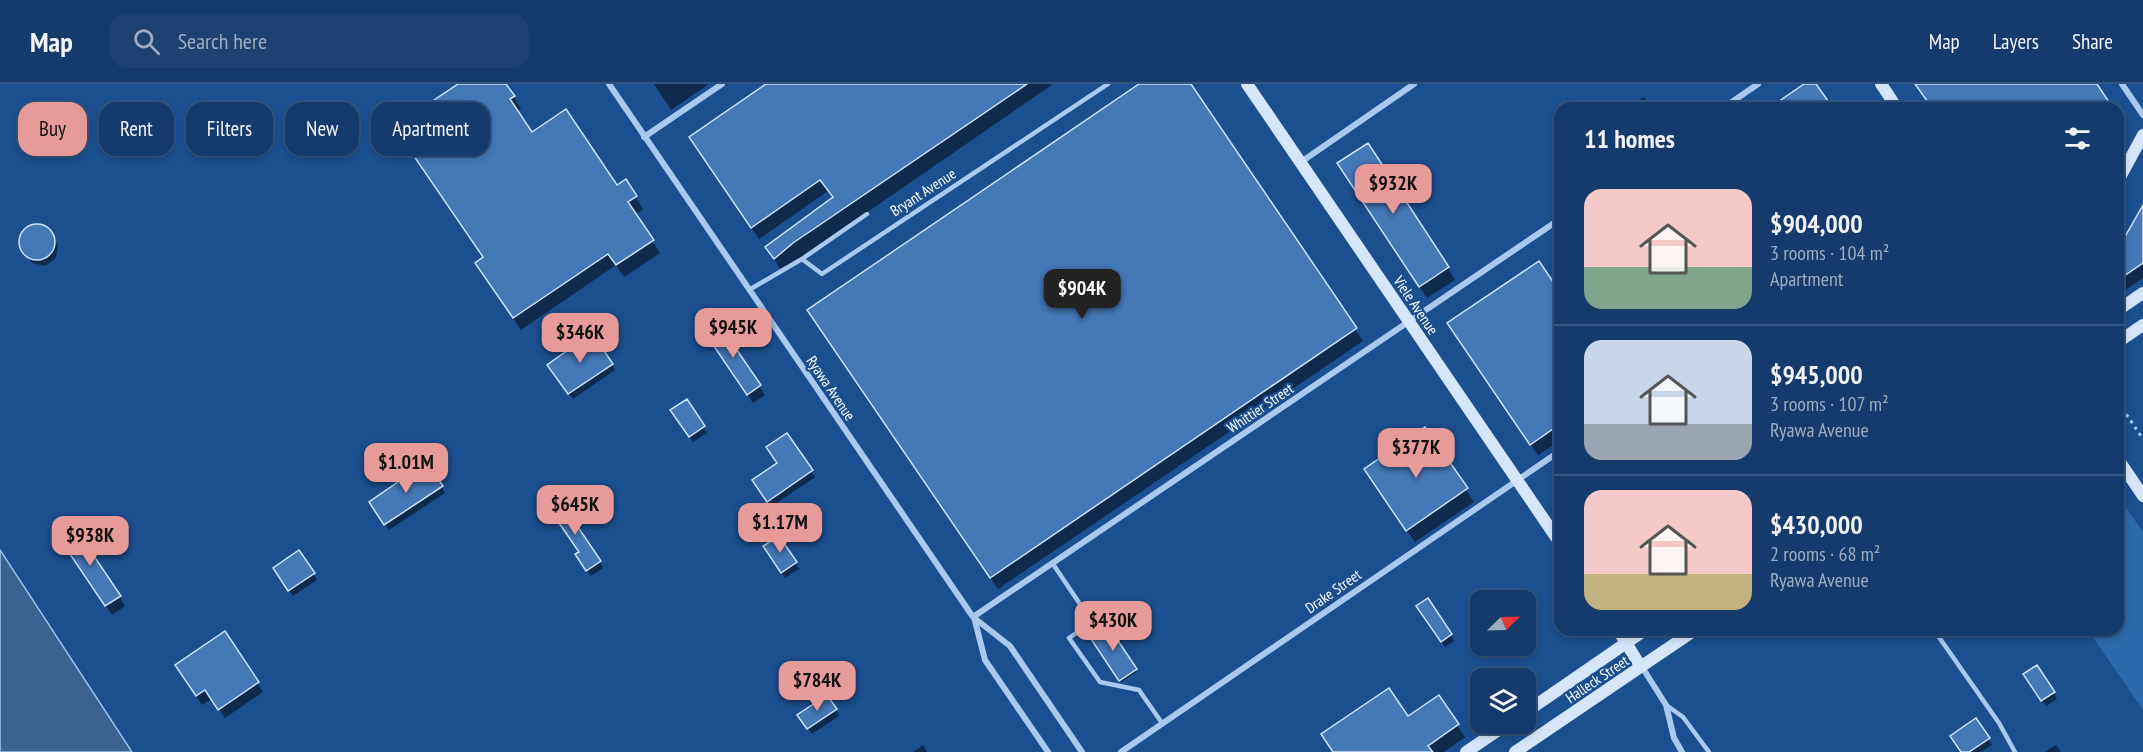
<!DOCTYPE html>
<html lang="en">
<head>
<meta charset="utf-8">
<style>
	body { margin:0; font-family:"PT Sans Narrow",sans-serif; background:#1d4271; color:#f1f3f6; height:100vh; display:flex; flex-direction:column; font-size:22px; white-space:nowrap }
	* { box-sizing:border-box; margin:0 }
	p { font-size:20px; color:#9dadc1 }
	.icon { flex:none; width:33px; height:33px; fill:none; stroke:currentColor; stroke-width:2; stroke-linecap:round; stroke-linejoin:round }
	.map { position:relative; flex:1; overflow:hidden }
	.side { position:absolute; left:1554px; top:18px; width:570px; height:534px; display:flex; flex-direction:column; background:#143b6b; border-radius:18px; box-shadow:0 3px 9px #0003,0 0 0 2px #33557e }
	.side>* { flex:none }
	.banner { position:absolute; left:18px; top:18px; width:570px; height:54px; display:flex; gap:12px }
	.needle { width:39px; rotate:67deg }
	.buttons { position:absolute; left:1470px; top:506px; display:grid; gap:12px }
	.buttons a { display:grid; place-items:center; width:66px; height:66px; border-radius:12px; background:#143b6b; box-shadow:0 3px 9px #0003,0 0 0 2px #33557e; font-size:30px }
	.price { position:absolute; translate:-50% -51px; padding:0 14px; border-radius:12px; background:#e69b98; color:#111; font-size:20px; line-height:39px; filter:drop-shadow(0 2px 3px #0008) }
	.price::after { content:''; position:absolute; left:50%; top:36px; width:18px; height:14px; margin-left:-9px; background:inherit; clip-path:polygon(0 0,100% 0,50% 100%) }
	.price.on { background:#222; color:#fff }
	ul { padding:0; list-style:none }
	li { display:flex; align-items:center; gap:18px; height:150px; padding:0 30px }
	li+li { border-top:2px solid #33557e }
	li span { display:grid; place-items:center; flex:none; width:168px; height:120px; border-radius:18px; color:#555 }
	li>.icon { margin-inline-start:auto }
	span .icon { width:72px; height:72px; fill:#fffc; stroke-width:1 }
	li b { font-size:26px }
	h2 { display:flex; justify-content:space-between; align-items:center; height:72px; padding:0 30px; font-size:26px }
	.pill { padding:0 21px; border-radius:18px; background:#143b6b; box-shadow:0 3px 9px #0003,0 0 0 2px #33557e; font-size:21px; line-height:54px }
	.pill.on { background:#e69b98; color:#111 }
	header { display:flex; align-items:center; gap:36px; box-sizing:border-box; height:84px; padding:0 30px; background:#143b6b; border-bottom:2px solid #33557e }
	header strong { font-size:28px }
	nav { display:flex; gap:33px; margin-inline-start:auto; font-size:21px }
	.search { width:420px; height:54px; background:#1d4271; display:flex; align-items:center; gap:15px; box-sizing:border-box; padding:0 21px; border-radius:18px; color:#9dadc1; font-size:22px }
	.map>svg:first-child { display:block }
</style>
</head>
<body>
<header>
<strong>Map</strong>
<div class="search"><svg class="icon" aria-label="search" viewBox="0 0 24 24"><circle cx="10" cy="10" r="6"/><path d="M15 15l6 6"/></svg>Search here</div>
<nav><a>Map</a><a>Layers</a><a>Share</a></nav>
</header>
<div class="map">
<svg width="2143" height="668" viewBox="0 0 2143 668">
	<rect width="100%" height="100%" fill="#1b4f8f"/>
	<path fill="#2e69ad" d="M 2118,412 L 2143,448 L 2143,626 L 2088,546 L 2118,546 Z"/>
	<path fill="#3c6290" stroke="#9cc4f0" stroke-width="1.5" d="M 0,466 L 132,668 L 0,668 Z"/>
	<path fill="#0007" d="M 460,0 L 498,0 L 513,12 L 521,25 L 517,27 L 532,50 L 617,103 L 625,97 L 643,125 L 635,131 L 660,169 L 624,193 L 616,181 L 521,246 L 484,191 L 484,174 L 403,56 Z
		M 654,0 L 709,0 L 671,26 Z
		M 769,0 L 1053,0 L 782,187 L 767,164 L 833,115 L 828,107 L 759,155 L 698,66 Z
		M 1141,0 L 1189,0 L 1363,257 L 998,505 L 816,238 Z
		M 1644,13 L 1651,24 L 1628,24 Z
		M 206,24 L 219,26 L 231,44 L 228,58 L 218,65 L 205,63 L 194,44 L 196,32 Z
		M 1346,92 L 1448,184 L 1455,196 L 1427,214 Z
		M 2143,124 L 2143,194 L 2118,211 L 2118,168 Z
		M 34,141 L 46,144 L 58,161 L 56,174 L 45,182 L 32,179 L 20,161 L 23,149 Z
		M 1560,211 L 1560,357 L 1538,371 L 1456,251 Z
		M 719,242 L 765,311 L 753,319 L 712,259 Z
		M 612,280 L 615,286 L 573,315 L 552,287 Z
		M 686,317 L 707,349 L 693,358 L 676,332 Z
		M 1425,345 L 1474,418 L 1415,458 L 1373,398 Z
		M 811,387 L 815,393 L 771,423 L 757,402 Z
		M 442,403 L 445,409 L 389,446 L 374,424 Z
		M 67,464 L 120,513 L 125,522 L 112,531 Z
		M 298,468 L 317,496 L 293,512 L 278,490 Z
		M 769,468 L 795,479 L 799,485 L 785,494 Z
		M 581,477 L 600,478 L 603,484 L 591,492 Z
		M 1427,516 L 1454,557 L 1445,563 L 1421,529 Z
		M 1106,541 L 1137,588 L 1121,598 L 1091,552 Z
		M 225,550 L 263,608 L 225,634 L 212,615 L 202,621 L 182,591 Z
		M 2029,597 L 2054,609 L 2057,615 L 2046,622 Z
		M 1439,613 L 1465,653 L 1444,668 L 1334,668 L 1408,634 Z
		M 836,626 L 839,632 L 812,650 L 803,637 Z
		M 1988,655 L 1992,661 L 1981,668 L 1962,668 Z
		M 923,661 L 927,668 L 913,668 Z
		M 2056,661 L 2061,668 L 2045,668 Z"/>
	<path fill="#4478b7" stroke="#cfe3fa" stroke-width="1.5" d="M 458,0 L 506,0 L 515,12 L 510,15 L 532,48 L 566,25 L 617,101 L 626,95 L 637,112 L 628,118 L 654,156 L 616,181 L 608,170 L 513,234 L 475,179 L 483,173 L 394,43 Z
		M 766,0 L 1027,0 L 793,159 L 774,175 L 765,163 L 833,113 L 820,96 L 751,144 L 689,53 Z
		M 1139,0 L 1191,0 L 1357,244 L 990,494 L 807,226 Z
		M 1804,0 L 1816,0 L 1833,24 L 1769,24 Z
		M 1915,0 L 2097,0 L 2113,24 L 1932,24 Z
		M192 41a18 18 0 1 1 36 0a18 18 0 1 1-36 0Z
		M 1368,59 L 1449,183 L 1419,203 L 1337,79 Z
		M 2143,121 L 2143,179 L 2118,196 L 2118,165 Z
		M19 158a18 18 0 1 1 36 0a18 18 0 1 1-36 0Z
		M 1539,177 L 1560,208 L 1560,340 L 1530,361 L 1447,239 Z
		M 719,240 L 761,301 L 747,311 L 705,249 Z
		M 592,249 L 613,280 L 568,310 L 547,281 Z
		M 687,315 L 705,342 L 689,353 L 670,326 Z
		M 1425,343 L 1468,404 L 1406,447 L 1364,385 Z
		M 787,349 L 813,386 L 767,418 L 752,396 L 777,379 L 766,363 Z
		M 427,378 L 443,402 L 384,441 L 369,418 Z
		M 559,415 L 601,477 L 586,487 L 575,470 L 579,468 L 548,423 Z
		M 75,444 L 121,512 L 105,522 L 59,454 Z
		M 779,452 L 797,478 L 781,489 L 763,462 Z
		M 299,466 L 315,489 L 288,507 L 273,484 Z
		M 1428,514 L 1452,550 L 1441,558 L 1416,522 Z
		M 1106,539 L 1137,585 L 1119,597 L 1089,552 Z
		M 225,547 L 259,598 L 218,626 L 205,606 L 196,612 L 175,581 Z
		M 2037,581 L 2055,608 L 2041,617 L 2023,590 Z
		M 1389,604 L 1408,632 L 1439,611 L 1459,640 L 1428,662 L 1433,668 L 1333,668 L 1321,650 Z
		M 827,611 L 837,625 L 807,645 L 797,631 Z
		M 1976,634 L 1990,654 L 1969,668 L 1961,668 L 1950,652 Z"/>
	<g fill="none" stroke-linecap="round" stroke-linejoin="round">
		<path stroke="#a9c9ee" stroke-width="3" stroke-dasharray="3 4.5" stroke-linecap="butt" d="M 2118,318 L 2143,355"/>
		<path stroke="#a9c9ee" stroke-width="4.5" d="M 802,175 L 867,130
			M 749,206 L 802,175 L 822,190 L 1108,0
			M 1053,480 L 1092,538 L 1069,554 L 1100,598 L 1139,606 L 1162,639
			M 1934,546 L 1999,639 L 2015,668
			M 1666,621 L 1683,633 L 1709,668"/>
		<path stroke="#a9c9ee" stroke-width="6" d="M 609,0 L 973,533 L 1010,562 L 1082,668
			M 2122,0 L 2143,31
			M 1723,24 L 1758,0
			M 644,53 L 722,0
			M 1301,78 L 1414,0
			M 973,533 L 1560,135
			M 974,533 L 985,576 L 1048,668
			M 1642,583 L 1666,621 L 1674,654 L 1682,668
			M 1121,668 L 1560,367"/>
		<path stroke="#d6e6fa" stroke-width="12" d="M 1247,0 L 1560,459
			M 1881,0 L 1897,24
			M 2118,97 L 2143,51
			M 2118,226 L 2143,209
			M 2118,258 L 2143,241
			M 2118,375 L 2143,412
			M 1618,546 L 1641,583
			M 1526,628 L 1645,546
			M 1466,668 L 1509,639
			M 1515,668 L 1695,546"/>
	</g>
	<g text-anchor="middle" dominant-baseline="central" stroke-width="4.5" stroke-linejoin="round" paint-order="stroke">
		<g font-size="15" fill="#fff" stroke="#1b4f8f">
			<text transform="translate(923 108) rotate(-33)">Bryant Avenue</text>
			<text transform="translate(1416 221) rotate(56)">Viele Avenue</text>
			<text transform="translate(831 304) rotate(56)">Ryawa Avenue</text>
			<text transform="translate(1260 324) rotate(-34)">Whittier Street</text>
			<text transform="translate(1333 507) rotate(-35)">Drake Street</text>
			<text transform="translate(1597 595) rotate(-34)">Halleck Street</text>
		</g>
	</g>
</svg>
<div class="buttons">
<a><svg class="needle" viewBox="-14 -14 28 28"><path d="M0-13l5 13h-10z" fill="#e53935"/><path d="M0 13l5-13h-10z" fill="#9dadc1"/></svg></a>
<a><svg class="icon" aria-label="layers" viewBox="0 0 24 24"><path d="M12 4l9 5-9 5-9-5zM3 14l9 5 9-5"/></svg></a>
</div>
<b class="price" style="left:1393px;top:131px">$932K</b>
<b class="price on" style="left:1082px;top:236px">$904K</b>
<b class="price" style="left:733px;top:275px">$945K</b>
<b class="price" style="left:580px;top:280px">$346K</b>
<b class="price" style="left:1416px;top:395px">$377K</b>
<b class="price" style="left:406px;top:410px">$1.01M</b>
<b class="price" style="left:575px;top:452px">$645K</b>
<b class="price" style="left:780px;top:470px">$1.17M</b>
<b class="price" style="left:90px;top:483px">$938K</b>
<b class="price" style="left:1113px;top:568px">$430K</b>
<b class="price" style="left:817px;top:628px">$784K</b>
<div class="banner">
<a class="pill on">Buy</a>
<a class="pill">Rent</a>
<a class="pill">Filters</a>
<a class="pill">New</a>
<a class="pill">Apartment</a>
</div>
<section class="side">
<h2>11 homes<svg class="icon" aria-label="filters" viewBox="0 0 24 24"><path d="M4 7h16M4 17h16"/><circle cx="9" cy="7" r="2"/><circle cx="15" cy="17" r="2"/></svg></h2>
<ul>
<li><span style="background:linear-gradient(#f6c9c9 65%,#7fa58c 0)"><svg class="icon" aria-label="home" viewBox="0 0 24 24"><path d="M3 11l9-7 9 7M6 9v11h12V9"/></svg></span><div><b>$904,000</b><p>3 rooms · 104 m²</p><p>Apartment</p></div></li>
<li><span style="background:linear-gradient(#c9d6e8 70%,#9aa5b1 0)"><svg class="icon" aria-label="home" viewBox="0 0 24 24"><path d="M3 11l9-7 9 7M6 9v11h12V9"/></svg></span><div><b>$945,000</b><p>3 rooms · 107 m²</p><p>Ryawa Avenue</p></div></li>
<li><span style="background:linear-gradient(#f6c9c9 70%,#c2b280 0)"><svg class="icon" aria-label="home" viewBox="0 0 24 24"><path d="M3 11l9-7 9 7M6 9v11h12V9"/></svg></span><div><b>$430,000</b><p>2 rooms · 68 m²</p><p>Ryawa Avenue</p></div></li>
</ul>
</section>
</div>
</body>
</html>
